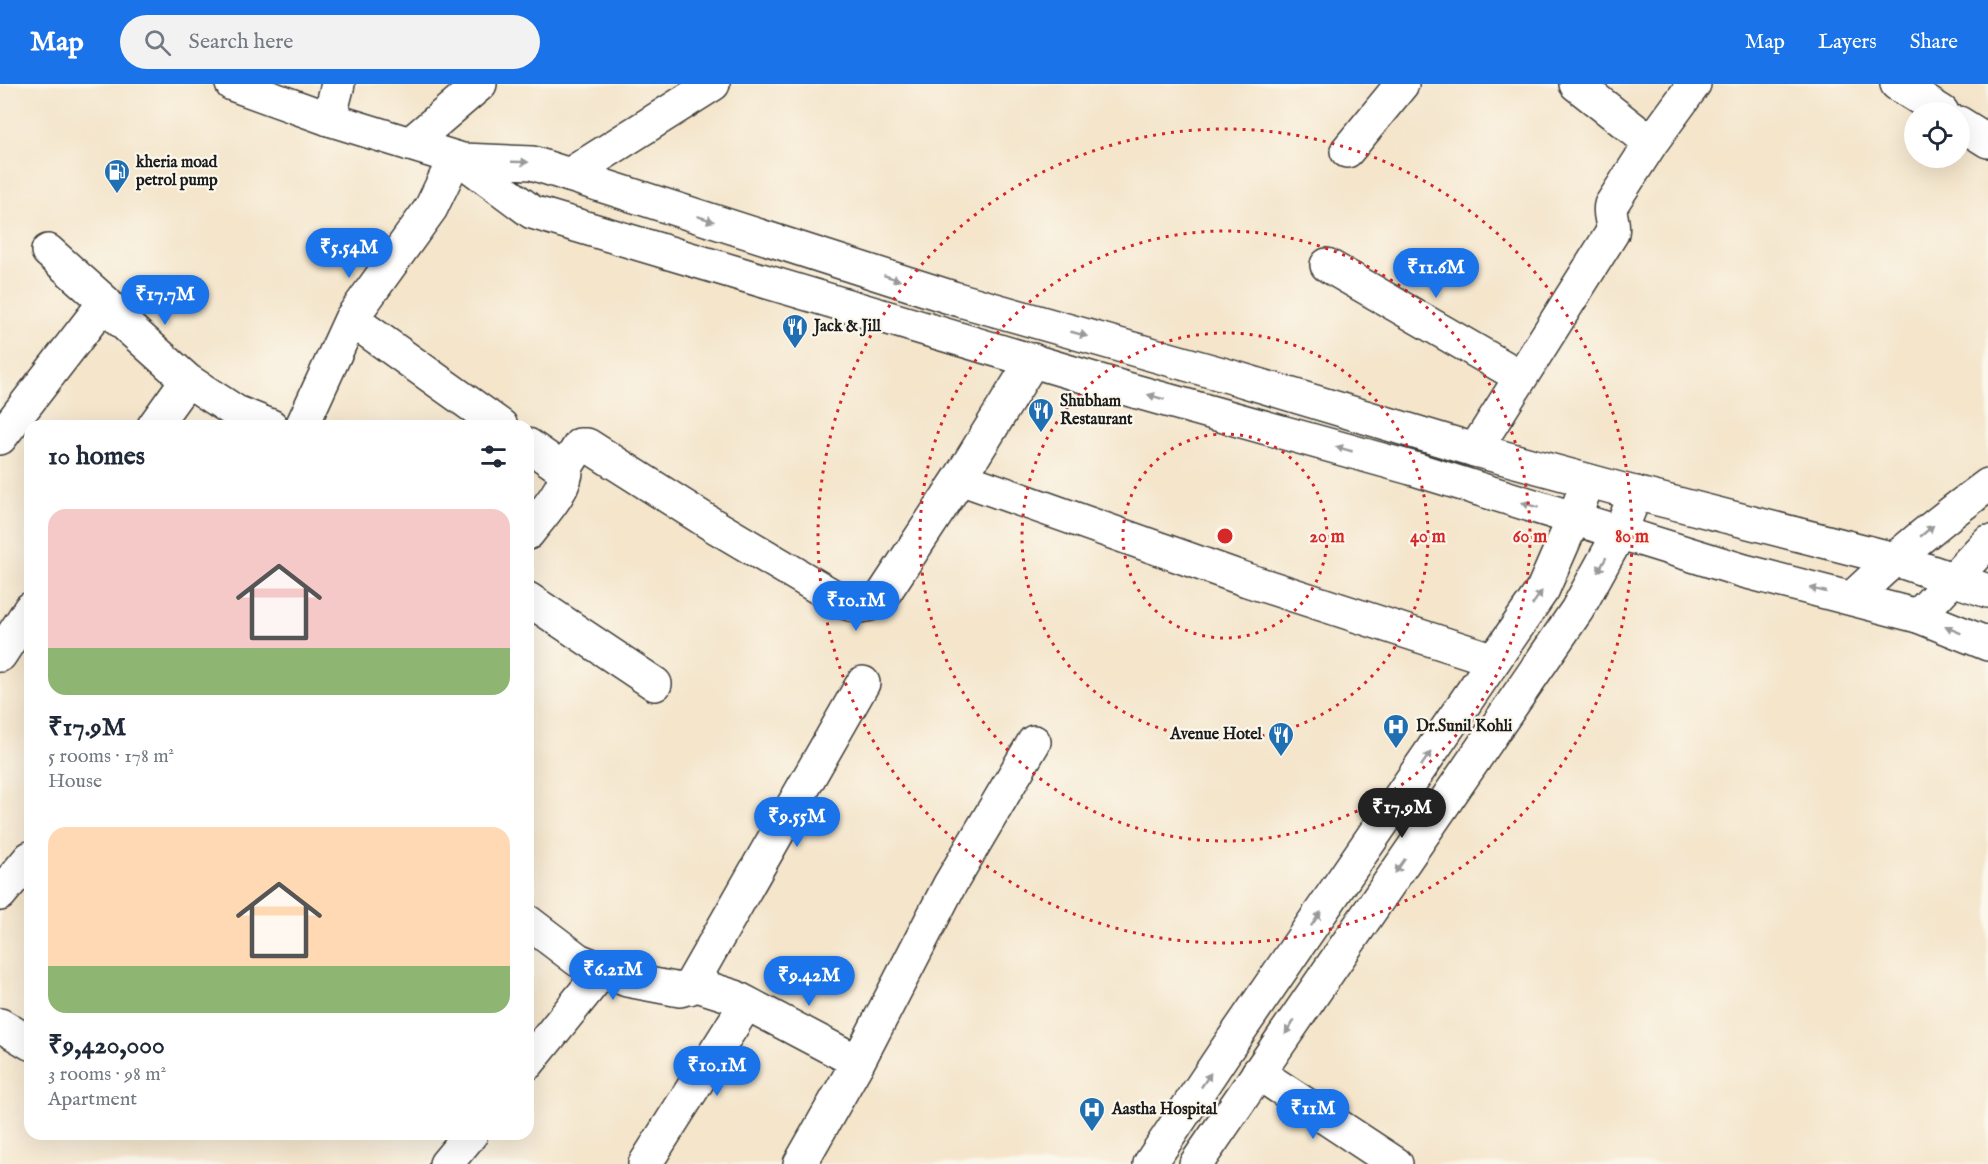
<!DOCTYPE html>
<html lang="en">
<head>
<meta charset="utf-8">
<style>
	body { margin:0; font-family:"IM FELL English",serif; background:#f2f2f3; color:#1f2937; height:100vh; display:flex; flex-direction:column; font-size:22px; white-space:nowrap }
	* { box-sizing:border-box; margin:0 }
	p { font-size:20px; color:#747a83 }
	.icon { flex:none; width:33px; height:33px; fill:none; stroke:currentColor; stroke-width:2; stroke-linecap:round; stroke-linejoin:round }
	.map { position:relative; flex:1; overflow:hidden }
	.side { position:absolute; left:24px; top:336px; width:510px; height:720px; display:flex; flex-direction:column; background:#fff; border-radius:18px; box-shadow:0 6px 24px #0002 }
	.side>* { flex:none }
	.buttons { position:absolute; left:1904px; top:18px; display:grid; gap:12px }
	.buttons a { display:grid; place-items:center; width:66px; height:66px; border-radius:50%; background:#fff; box-shadow:0 6px 24px #0002; font-size:30px }
	.price { position:absolute; translate:-50% -51px; padding:0 14px; border-radius:21px; background:#1a73e8; color:#fff; font-size:20px; line-height:39px; filter:drop-shadow(0 2px 3px #0008) }
	.price::after { content:''; position:absolute; left:50%; top:36px; width:18px; height:14px; margin-left:-9px; background:inherit; clip-path:polygon(0 0,100% 0,50% 100%) }
	.price.current { background:#222; color:#fff }
	ul { padding:0; list-style:none }
	li { display:grid; align-content:center; gap:12px; height:318px; padding:0 24px }
	li span { display:grid; place-items:center; height:186px; border-radius:18px; color:#555 }
	li>.icon { margin-inline-start:auto }
	span .icon { width:108px; height:108px; fill:#fffc; stroke-width:1 }
	li b { font-size:26px }
	h2 { display:flex; justify-content:space-between; align-items:center; height:72px; padding:0 24px; font-size:26px }
	header { display:flex; align-items:center; gap:36px; box-sizing:border-box; height:84px; padding:0 30px; background:#1a73e8; color:#fff }
	header strong { font-size:28px }
	nav { display:flex; gap:33px; margin-inline-start:auto; font-size:21px }
	.search { width:420px; height:54px; background:#f2f2f3; display:flex; align-items:center; gap:15px; box-sizing:border-box; padding:0 21px; border-radius:33px; color:#747a83; font-size:22px }
	.map>svg:first-child { display:block }
</style>
</head>
<body>
<header>
<strong>Map</strong>
<div class="search"><svg class="icon" aria-label="search" viewBox="0 0 24 24"><circle cx="10" cy="10" r="6"/><path d="M15 15l6 6"/></svg>Search here</div>
<nav><a>Map</a><a>Layers</a><a>Share</a></nav>
</header>
<div class="map">
<svg width="1988" height="1080" viewBox="0 0 1988 1080">
	<rect width="100%" height="100%" fill="#fbf7ec"/>
	<filter id="ink" filterUnits="userSpaceOnUse"><feTurbulence type="fractalNoise" baseFrequency=".0167" numOctaves="2"/><feDisplacementMap in="SourceGraphic" scale="12" xChannelSelector="R" yChannelSelector="G"/><feConvolveMatrix kernelMatrix="1 2 1 2 8 2 1 2 1" color-interpolation-filters="sRGB"/></filter>
	<filter id="wash" filterUnits="userSpaceOnUse"><feTurbulence type="fractalNoise" baseFrequency=".008" numOctaves="4" result="noise"/><feDisplacementMap in="SourceGraphic" scale="24" xChannelSelector="R" yChannelSelector="G"/><feGaussianBlur stdDeviation="1.35" result="paint"/><feColorMatrix in="noise" values="0 0 0 0 0 0 0 0 0 0 0 0 0 0 0 0 0 1.4 0 .05"/><feComposite in="paint" operator="in"/></filter>
	<g filter="url(#wash)">
		<rect width="100%" height="100%" fill="#f4e5cb"/>
	</g>
	<g filter="url(#ink)">
		<g fill="none" stroke-linecap="round" stroke-linejoin="round">
			<defs>
				<path id="minor" d="M 1576,0 L 1651,59 L 1694,0
					M 1897,0 L 1942,28
					M 329,35 L 338,0
					M 1959,39 L 1988,57
					M 410,60 L 480,0
					M 1347,67 L 1402,0
					M 569,91 L 713,0
					M 48,167 L 105,218 L 119,235 L 187,296 L 236,328 L 271,342
					M 1327,181 L 1521,293
					M 351,235 L 501,342
					M 154,342 L 187,296
					M 302,342 L 351,235 L 431,124 L 455,74
					M 0,354 L 105,218
					M 528,361 L 561,384 L 566,383 L 580,361 L 587,361 L 713,441 L 843,518 C 858,523 869,524 881,514 L 960,394 L 1033,276
					M 1475,366 L 1612,149 C 1615,139 1608,131 1611,121 L 1651,59
					M 960,394 L 1247,496 L 1494,576
					M 528,449 C 539,434 569,403 566,383
					M 1952,495 L 1988,507
					M 528,515 L 655,600
					M 1918,532 L 1988,560
					M 0,571 L 30,525
					M 0,810 L 30,774
					M 528,838 L 578,876 L 627,896 L 680,906 L 697,901 L 735,913 L 858,978
					M 689,904 L 863,599
					M 0,941 L 30,959
					M 528,979 L 603,886
					M 1258,989 L 1396,1080
					M 446,1080 L 471,1050
					M 645,1080 L 746,920
					M 800,1080 L 858,978 L 949,802 L 1034,658"/>
				<path id="tertiary" d="M 1150,1080 L 1226,966 L 1543,505 L 1574,434 L 1588,397
					M 1196,1080 L 1577,526 L 1620,448 L 1636,409"/>
				<path id="primary" d="M 232,0 L 329,35 L 462,76 L 532,79 L 953,214 L 1232,293 L 1475,366 L 1619,405 L 1894,475 L 1952,495
					M 462,76 L 532,128 L 1127,305 L 1411,384 L 1744,487 L 1918,532 L 1988,458
					M 1852,514 C 1895,473 1940,436 1988,401"/>
			</defs>
			<use href="#minor" stroke="#3c3a36" stroke-width="36"/>
			<use href="#tertiary" stroke="#3c3a36" stroke-width="36"/>
			<use href="#primary" stroke="#3c3a36" stroke-width="36"/>
			<use href="#minor" stroke="#fff" stroke-width="33"/>
			<use href="#tertiary" stroke="#fff" stroke-width="33"/>
			<use href="#primary" stroke="#fff" stroke-width="33"/>
		</g>
		<defs><path id="oneway-solid" d="M-6-.8H1V-3.2L6.5 0L1 3.2V.8H-6Z" transform="scale(1.5)"/></defs>
		<g fill="#999">
			<use href="#oneway-solid" transform="translate(520 78) rotate(2)"/>
			<use href="#oneway-solid" transform="translate(706 135) rotate(18)"/>
			<use href="#oneway-solid" transform="translate(892 194) rotate(18)"/>
			<use href="#oneway-solid" transform="translate(1079 250) rotate(16)"/>
			<use href="#oneway-solid" transform="translate(1156 313) rotate(-164)"/>
			<use href="#oneway-solid" transform="translate(1344 365) rotate(-164)"/>
			<use href="#oneway-solid" transform="translate(1530 421) rotate(-163)"/>
			<use href="#oneway-solid" transform="translate(1927 447) rotate(-40)"/>
			<use href="#oneway-solid" transform="translate(1602 481) rotate(119)"/>
			<use href="#oneway-solid" transform="translate(1818 506) rotate(-167)"/>
			<use href="#oneway-solid" transform="translate(1537 514) rotate(-55)"/>
			<use href="#oneway-solid" transform="translate(1953 546) rotate(-158)"/>
			<use href="#oneway-solid" transform="translate(1426 675) rotate(-55)"/>
			<use href="#oneway-solid" transform="translate(1400 782) rotate(125)"/>
			<use href="#oneway-solid" transform="translate(1316 835) rotate(-55)"/>
			<use href="#oneway-solid" transform="translate(1290 943) rotate(124)"/>
			<use href="#oneway-solid" transform="translate(1206 996) rotate(-56)"/>
		</g>
	</g>
	<g fill="none" stroke="#d62828" stroke-width="3" stroke-dasharray="3 6">
		<circle cx="1225" cy="452" r="102"/>
		<circle cx="1225" cy="452" r="203"/>
		<circle cx="1225" cy="452" r="305"/>
		<circle cx="1225" cy="452" r="407"/>
	</g>
	<defs>
		<symbol id="fuel-pin" viewBox="-11 -11 22 30"><path d="M0 17L-7.5 6A9.5 9.5 0 1 1 7.5 6Z" fill="#1f6fb2" stroke="#fbf7ec"/><path d="M-5.5-6h7V0h2V4h1.3V-2.5L3-4.5l.8-.8L6-3V5H2.5V1h-1V6h-7ZM-4.2-4.7v3.2H.2V-4.7Z" fill="#fff"/></symbol>
		<symbol id="restaurant-pin" viewBox="-11 -11 22 30"><path d="M0 17L-7.5 6A9.5 9.5 0 1 1 7.5 6Z" fill="#1f6fb2" stroke="#fbf7ec"/><path d="M-5-6h1v4h1v-4h1v4h1v-4h1v5L-1.5 .5V6h-2V.5L-5-1ZM5-6V6H3V1.5H1.5Q1.5-4 5-6Z" fill="#fff"/></symbol>
		<symbol id="hospital-pin" viewBox="-11 -11 22 30"><path d="M0 17L-7.5 6A9.5 9.5 0 1 1 7.5 6Z" fill="#1f6fb2" stroke="#fbf7ec"/><path d="M-5-5h3v3.5h4V-5h3V5h-3V1.5h-4V5h-3Z" fill="#fff"/></symbol>
	</defs>
	<g fill-rule="evenodd">
		<use href="#fuel-pin" x="102" y="73" width="30" height="40"/>
		<use href="#restaurant-pin" x="780" y="228" width="30" height="40"/>
		<use href="#restaurant-pin" x="1026" y="312" width="30" height="40"/>
		<use href="#hospital-pin" x="1381" y="628" width="30" height="40"/>
		<use href="#restaurant-pin" x="1266" y="636" width="30" height="40"/>
		<use href="#hospital-pin" x="1077" y="1011" width="30" height="40"/>
	</g>
	<g text-anchor="middle" dominant-baseline="central" stroke-width="4.5" stroke-linejoin="round" paint-order="stroke">
		<g font-size="16" font-weight="bold" fill="#1c1c1c" stroke="#fbf7ec" text-anchor="start">
			<text x="136" y="79">kheria moad<tspan x="136" dy="18">petrol pump</tspan></text>
			<text x="814" y="243">Jack &amp; Jill</text>
			<text x="1060" y="318">Shubham<tspan x="1060" dy="18">Restaurant</tspan></text>
			<text x="1416" y="643">Dr.Sunil Kohli</text>
			<text x="1262" y="651" text-anchor="end">Avenue Hotel</text>
			<text x="1112" y="1026">Aastha Hospital</text>
		</g>
	</g>
	<circle cx="1225" cy="452" r="9" fill="#d62828" stroke="#fbf7ec" stroke-width="3"/>
	<g font-size="18" text-anchor="middle" font-weight="bold" fill="#d62828" stroke="#fbf7ec" stroke-width="4.5" stroke-linejoin="round" paint-order="stroke">
		<text x="1327" y="458">20 m</text>
		<text x="1428" y="458">40 m</text>
		<text x="1530" y="458">60 m</text>
		<text x="1632" y="458">80 m</text>
	</g>
</svg>
<div class="buttons">
<a><svg class="icon" aria-label="locate" viewBox="0 0 24 24"><circle cx="12" cy="12" r="6"/><path d="M12 2v4M12 18v4M2 12h4M18 12h4"/></svg></a>
</div>
<b class="price" style="left:349px;top:195px">₹5.54M</b>
<b class="price" style="left:1436px;top:215px">₹11.6M</b>
<b class="price" style="left:165px;top:242px">₹17.7M</b>
<b class="price" style="left:856px;top:548px">₹10.1M</b>
<b class="price current" style="left:1402px;top:755px">₹17.9M</b>
<b class="price" style="left:797px;top:764px">₹9.55M</b>
<b class="price" style="left:613px;top:917px">₹6.21M</b>
<b class="price" style="left:809px;top:923px">₹9.42M</b>
<b class="price" style="left:717px;top:1013px">₹10.1M</b>
<b class="price" style="left:1313px;top:1056px">₹11M</b>
<section class="side">
<h2>10 homes<svg class="icon" aria-label="filters" viewBox="0 0 24 24"><path d="M4 7h16M4 17h16"/><circle cx="9" cy="7" r="2"/><circle cx="15" cy="17" r="2"/></svg></h2>
<ul>
<li><span style="background:linear-gradient(#f6c9c9 75%,#8fb573 0)"><svg class="icon" aria-label="home" viewBox="0 0 24 24"><path d="M3 11l9-7 9 7M6 9v11h12V9"/></svg></span><div><b>₹17.9M</b><p>5 rooms · 178 m²</p><p>House</p></div></li>
<li><span style="background:linear-gradient(#ffd9b3 75%,#8fb573 0)"><svg class="icon" aria-label="home" viewBox="0 0 24 24"><path d="M3 11l9-7 9 7M6 9v11h12V9"/></svg></span><div><b>₹9,420,000</b><p>3 rooms · 98 m²</p><p>Apartment</p></div></li>
</ul>
</section>
</div>
</body>
</html>
